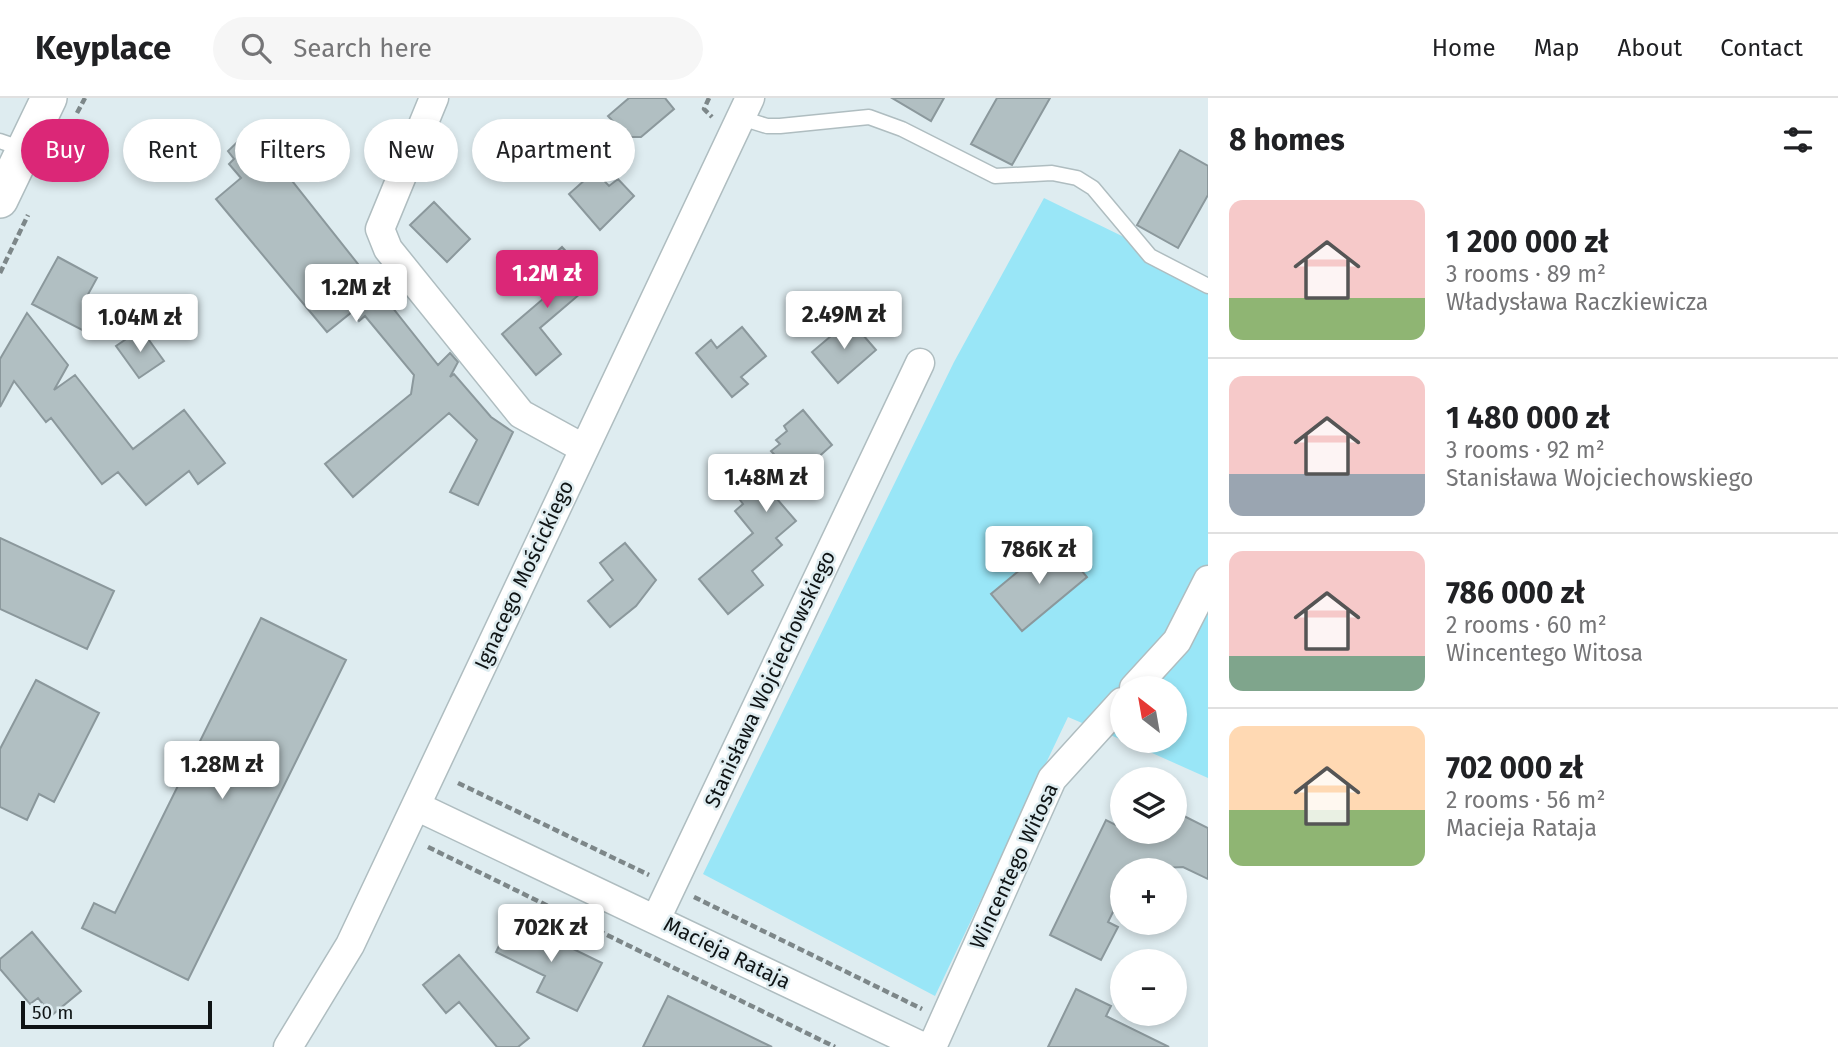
<!DOCTYPE html>
<html lang="en">
<head>
<meta charset="utf-8">
<style>
	body { margin:0; font-family:"Fira Sans",sans-serif; background:#f6f6f6; color:#202124; height:100vh; display:flex; flex-direction:column; font-size:26px; white-space:nowrap }
	* { box-sizing:border-box; margin:0 }
	p { font-size:23px; color:#757577 }
	.icon { flex:none; width:38px; height:38px; fill:none; stroke:currentColor; stroke-width:2; stroke-linecap:round; stroke-linejoin:round }
	.map { position:relative; flex:1; overflow:hidden }
	.sheet { display:flex; flex-direction:column; background:#fff; width:630px }
	.sheet>* { flex:none }
	.guide { position:absolute; left:21px; top:21px; width:665px; height:63px; display:flex; gap:14px }
	.needle { width:46px; rotate:329deg }
	.controls { position:absolute; left:1110px; top:578px; display:grid; gap:14px }
	.controls a { display:grid; place-items:center; width:77px; height:77px; border-radius:50%; background:#fff; box-shadow:0 4px 10px #0003; font-size:35px }
	.scale { position:absolute; left:21px; bottom:18px; width:191px; box-sizing:border-box; padding-left:7px; border:4px solid #0f1415; border-top:0; font-size:19px; line-height:24px; white-space:nowrap; color:#0f1415; -webkit-text-stroke:5px #deecf0; paint-order:stroke }
	.price { position:absolute; translate:-50% -60px; padding:0 16px; border-radius:7px; background:#fff; color:#222; font-size:23px; line-height:46px; filter:drop-shadow(0 2px 4px #0008) }
	.price::after { content:''; position:absolute; left:50%; top:42px; width:21px; height:16px; margin-left:-10px; background:inherit; clip-path:polygon(0 0,100% 0,50% 100%) }
	.price.active { background:#db2777; color:#fff }
	ul { padding:0; list-style:none }
	li { display:flex; align-items:center; gap:21px; height:175px; padding:0 21px }
	li+li { border-top:2px solid #e0e0e0 }
	li span { display:grid; place-items:center; flex:none; width:196px; height:140px; border-radius:14px; color:#555 }
	li>.icon { margin-inline-start:auto }
	span .icon { width:84px; height:84px; fill:#fffc; stroke-width:1 }
	li b { font-size:30px }
	h2 { display:flex; justify-content:space-between; align-items:center; height:84px; padding:0 21px; font-size:30px }
	.chip { padding:0 24px; border-radius:32px; background:#fff; box-shadow:0 4px 10px #0003; font-size:24px; line-height:63px }
	.chip.active { background:#db2777; color:#fff }
	header { display:flex; align-items:center; gap:42px; box-sizing:border-box; height:98px; padding:0 35px; background:#fff; border-bottom:2px solid #e0e0e0 }
	header strong { font-size:33px }
	nav { display:flex; gap:38px; margin-inline-start:auto; font-size:24px }
	.search { width:490px; height:63px; background:#f6f6f6; display:flex; align-items:center; gap:18px; box-sizing:border-box; padding:0 24px; border-radius:38px; color:#757577; font-size:26px }
	main { display:flex; flex:1; min-height:0 }
	.map>svg:first-child { display:block }
</style>
</head>
<body>
<header>
<strong>Keyplace</strong>
<div class="search"><svg class="icon" aria-label="search" viewBox="0 0 24 24"><circle cx="10" cy="10" r="6"/><path d="M15 15l6 6"/></svg>Search here</div>
<nav><a>Home</a><a>Map</a><a>About</a><a>Contact</a></nav>
</header>
<main>
<div class="map">
<svg width="1208" height="949" viewBox="0 0 1208 949">
	<rect width="100%" height="100%" fill="#deecf0"/>
	<path fill="#99e6f7" d="M 1044,100 L 1208,180 L 1208,680 L 1123,642 L 1174,642 L 1174,590 L 1122,590 L 1122,642 L 1068,619 L 935,898 L 703,776 L 954,264 Z"/>
	<path fill="#b1bfc2" stroke="#8b989c" stroke-width="2" d="M 629,0 L 665,0 L 674,11 L 641,39 L 616,39 L 619,30 L 608,18 Z
		M 892,0 L 944,0 L 931,23 Z
		M 997,0 L 1050,0 L 1012,67 L 971,46 Z
		M 251,31 L 438,267 L 450,255 L 458,264 L 450,279 L 454,276 L 491,319 L 513,334 L 478,407 L 450,394 L 477,342 L 449,315 L 353,399 L 325,366 L 411,296 L 414,277 L 365,218 L 359,223 L 352,214 L 327,234 L 216,101 L 241,80 L 229,66 L 234,61 L 228,53 Z
		M 1180,52 L 1208,68 L 1208,97 L 1178,150 L 1137,127 Z
		M 595,73 L 609,88 L 618,81 L 634,98 L 600,132 L 569,96 Z
		M 434,104 L 470,141 L 447,164 L 410,127 Z
		M 562,149 L 594,184 L 540,230 L 561,256 L 536,277 L 502,236 L 550,195 L 533,175 Z
		M 58,159 L 97,180 L 86,200 L 100,208 L 86,234 L 32,206 Z
		M 27,215 L 68,267 L 54,292 L 75,277 L 133,351 L 184,312 L 225,365 L 198,386 L 189,373 L 146,407 L 118,374 L 102,386 L 51,320 L 46,324 L 14,283 L 0,309 L 0,261 Z
		M 850,222 L 876,252 L 838,285 L 812,254 Z
		M 742,229 L 766,258 L 741,279 L 748,286 L 732,299 L 696,255 L 711,242 L 717,250 Z
		M 141,231 L 164,263 L 139,280 L 116,248 Z
		M 803,312 L 832,347 L 814,363 L 818,366 L 777,401 L 796,423 L 776,440 L 782,447 L 752,473 L 763,487 L 728,516 L 699,481 L 753,435 L 735,413 L 743,406 L 740,402 L 783,366 L 771,353 L 780,346 L 776,342 L 787,333 L 784,328 Z
		M 0,440 L 114,493 L 87,551 L 0,511 Z
		M 1056,442 L 1087,479 L 1022,533 L 991,496 Z
		M 625,445 L 656,482 L 636,508 L 610,529 L 588,503 L 613,482 L 600,465 Z
		M 261,520 L 346,562 L 188,882 L 82,830 L 94,805 L 115,815 Z
		M 36,582 L 99,615 L 54,704 L 39,696 L 27,722 L 0,709 L 0,651 Z
		M 1174,713 L 1208,730 L 1208,781 L 1183,769 L 1122,772 L 1122,796 L 1108,824 L 1118,829 L 1101,862 L 1050,837 L 1106,722 L 1122,730 L 1122,733 L 1174,733 Z
		M 512,821 L 602,865 L 577,913 L 537,894 L 545,878 L 496,854 Z
		M 32,834 L 81,893 L 52,917 L 38,900 L 30,906 L 0,871 L 0,861 Z
		M 459,857 L 529,940 L 518,949 L 497,949 L 459,904 L 446,915 L 423,887 Z
		M 1076,891 L 1111,908 L 1106,918 L 1169,949 L 1048,949 Z
		M 668,898 L 772,949 L 643,949 Z"/>
	<g fill="none" stroke-linecap="round" stroke-linejoin="round">
		<defs>
			<path id="service" d="M 741,20 L 767,28 L 780,28 L 869,19 L 902,31 L 995,78 L 1052,75 L 1077,80 L 1093,90 L 1150,158 L 1208,188
				M 0,43 L 23,51"/>
			<path id="minor" d="M 434,0 L 380,131 L 388,151 L 521,316 L 583,350
				M 1134,590 L 1177,543 L 1208,482
				M 416,708 L 923,949
				M 656,821 L 920,265
				M 288,949 L 350,847 L 750,0
				M 932,949 L 1052,681 L 1122,604"/>
			<path id="tertiary" d="M 0,102 L 49,0"/>
		</defs>
		<use href="#service" stroke="#afbdc0" stroke-width="17"/>
		<use href="#minor" stroke="#afbdc0" stroke-width="31"/>
		<use href="#tertiary" stroke="#afbdc0" stroke-width="38"/>
		<path stroke="#7d8789" stroke-width="4.5" stroke-dasharray="7 3.5" stroke-linecap="butt" d="M 709,0 L 704,11 L 712,19
			M 77,15 L 85,0
			M 0,175 L 28,117
			M 458,685 L 649,777
			M 428,749 L 835,949
			M 694,799 L 922,911"/>
		<use href="#service" stroke="#fff" stroke-width="14"/>
		<use href="#minor" stroke="#fff" stroke-width="28"/>
		<use href="#tertiary" stroke="#fff" stroke-width="35"/>
	</g>
	<g text-anchor="middle" dominant-baseline="central" stroke-width="5" stroke-linejoin="round" paint-order="stroke">
		<g font-size="21" fill="#0f1415" stroke="#deecf0">
			<text transform="translate(524 477) rotate(-65)">Ignacego Mościckiego</text>
			<text transform="translate(770 581) rotate(-65)">Stanisława Wojciechowskiego</text>
			<text transform="translate(1014 768) rotate(-65)">Wincentego Witosa</text>
			<text transform="translate(727 855) rotate(26)">Macieja Rataja</text>
		</g>
	</g>
</svg>
<div class="controls">
<a><svg class="needle" viewBox="-14 -14 28 28"><path d="M0-13l5 13h-10z" fill="#e53935"/><path d="M0 13l5-13h-10z" fill="#757577"/></svg></a>
<a><svg class="icon" aria-label="layers" viewBox="0 0 24 24"><path d="M12 4l9 5-9 5-9-5zM3 14l9 5 9-5"/></svg></a>
<a>+</a>
<a>−</a>
</div>
<div class="scale">50 m</div>
<b class="price active" style="left:547px;top:212px">1.2M zł</b>
<b class="price" style="left:356px;top:226px">1.2M zł</b>
<b class="price" style="left:844px;top:253px">2.49M zł</b>
<b class="price" style="left:140px;top:256px">1.04M zł</b>
<b class="price" style="left:766px;top:416px">1.48M zł</b>
<b class="price" style="left:1039px;top:488px">786K zł</b>
<b class="price" style="left:222px;top:703px">1.28M zł</b>
<b class="price" style="left:551px;top:866px">702K zł</b>
<div class="guide">
<a class="chip active">Buy</a>
<a class="chip">Rent</a>
<a class="chip">Filters</a>
<a class="chip">New</a>
<a class="chip">Apartment</a>
</div>
</div>
<section class="sheet">
<h2>8 homes<svg class="icon" aria-label="filters" viewBox="0 0 24 24"><path d="M4 7h16M4 17h16"/><circle cx="9" cy="7" r="2"/><circle cx="15" cy="17" r="2"/></svg></h2>
<ul>
<li><span style="background:linear-gradient(#f6c9c9 70%,#8fb573 0)"><svg class="icon" aria-label="home" viewBox="0 0 24 24"><path d="M3 11l9-7 9 7M6 9v11h12V9"/></svg></span><div><b>1 200 000 zł</b><p>3 rooms · 89 m²</p><p>Władysława Raczkiewicza</p></div></li>
<li><span style="background:linear-gradient(#f6c9c9 70%,#9aa5b1 0)"><svg class="icon" aria-label="home" viewBox="0 0 24 24"><path d="M3 11l9-7 9 7M6 9v11h12V9"/></svg></span><div><b>1 480 000 zł</b><p>3 rooms · 92 m²</p><p>Stanisława Wojciechowskiego</p></div></li>
<li><span style="background:linear-gradient(#f6c9c9 75%,#7fa58c 0)"><svg class="icon" aria-label="home" viewBox="0 0 24 24"><path d="M3 11l9-7 9 7M6 9v11h12V9"/></svg></span><div><b>786 000 zł</b><p>2 rooms · 60 m²</p><p>Wincentego Witosa</p></div></li>
<li><span style="background:linear-gradient(#ffd9b3 60%,#8fb573 0)"><svg class="icon" aria-label="home" viewBox="0 0 24 24"><path d="M3 11l9-7 9 7M6 9v11h12V9"/></svg></span><div><b>702 000 zł</b><p>2 rooms · 56 m²</p><p>Macieja Rataja</p></div></li>
</ul>
</section>
</main>
</body>
</html>
